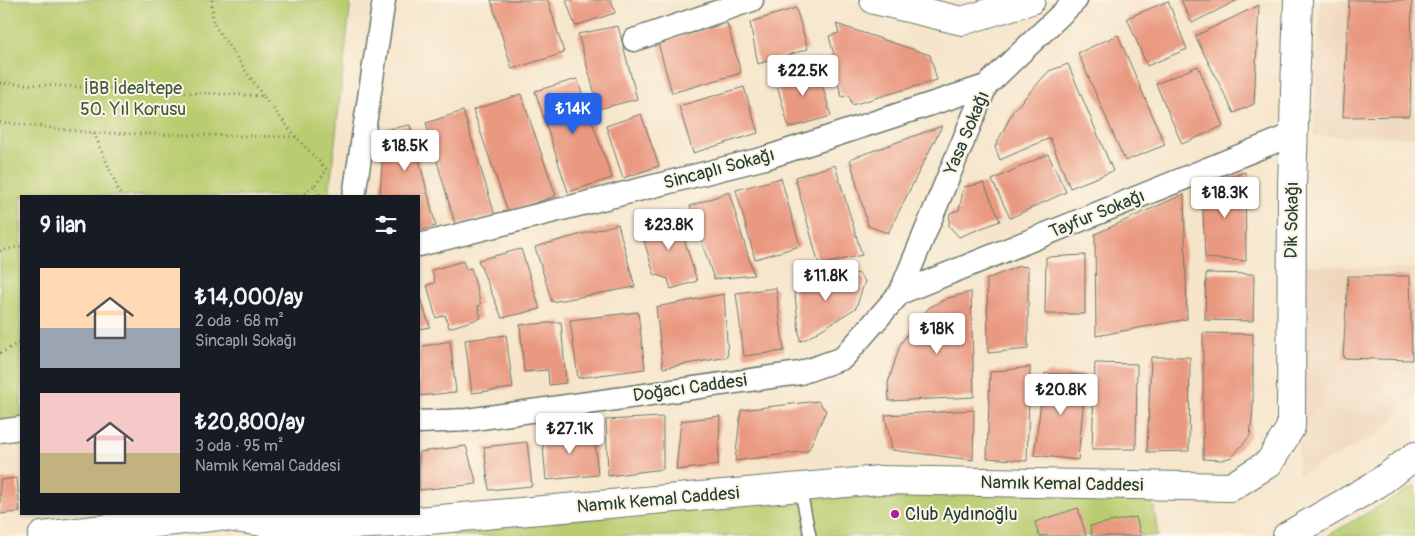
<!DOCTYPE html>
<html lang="tr">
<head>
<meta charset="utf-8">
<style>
	body { margin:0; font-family:Pangolin,sans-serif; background:#242831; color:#f1f3f6; height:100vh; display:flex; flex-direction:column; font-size:19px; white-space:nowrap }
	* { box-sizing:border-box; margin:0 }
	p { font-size:16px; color:#9ea1a6 }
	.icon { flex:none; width:28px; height:28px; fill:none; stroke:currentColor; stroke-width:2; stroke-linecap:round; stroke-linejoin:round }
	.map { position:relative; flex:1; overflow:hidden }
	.drawer { position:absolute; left:20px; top:195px; width:400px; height:320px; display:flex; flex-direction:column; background:#171b24; border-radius:0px; box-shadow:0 1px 4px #0004 }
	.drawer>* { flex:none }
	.price { position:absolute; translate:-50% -42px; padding:0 11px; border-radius:5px; background:#fff; color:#222; font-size:16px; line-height:32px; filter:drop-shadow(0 1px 2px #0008) }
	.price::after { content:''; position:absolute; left:50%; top:30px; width:15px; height:11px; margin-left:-8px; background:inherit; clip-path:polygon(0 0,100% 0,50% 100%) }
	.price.on { background:#2563eb; color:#fff }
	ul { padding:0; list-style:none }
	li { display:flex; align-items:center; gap:15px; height:125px; padding:0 20px }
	li span { display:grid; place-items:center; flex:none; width:140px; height:100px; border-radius:0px; color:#555 }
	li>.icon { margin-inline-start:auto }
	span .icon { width:60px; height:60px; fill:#fffc; stroke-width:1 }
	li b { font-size:21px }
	h2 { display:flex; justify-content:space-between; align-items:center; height:60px; padding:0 20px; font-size:21px }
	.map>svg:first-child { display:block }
</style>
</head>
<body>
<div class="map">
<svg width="1415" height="536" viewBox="0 0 1415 536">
	<rect width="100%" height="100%" fill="#fcf5e5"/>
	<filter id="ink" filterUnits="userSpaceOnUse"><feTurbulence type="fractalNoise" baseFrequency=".02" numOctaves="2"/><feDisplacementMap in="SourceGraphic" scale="10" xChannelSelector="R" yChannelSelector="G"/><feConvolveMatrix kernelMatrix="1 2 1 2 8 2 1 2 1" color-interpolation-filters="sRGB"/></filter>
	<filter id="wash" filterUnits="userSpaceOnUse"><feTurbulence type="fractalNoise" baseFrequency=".0096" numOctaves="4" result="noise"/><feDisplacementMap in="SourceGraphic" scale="20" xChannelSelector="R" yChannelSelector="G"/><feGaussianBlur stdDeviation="1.12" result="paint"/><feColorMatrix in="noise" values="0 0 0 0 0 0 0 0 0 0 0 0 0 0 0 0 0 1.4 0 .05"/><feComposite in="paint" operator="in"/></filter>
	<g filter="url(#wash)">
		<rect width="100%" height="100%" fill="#f6e5cb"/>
		<path fill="#efd6bc" d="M 1320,0 L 1415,0 L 1415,137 L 1314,136 Z
			M 1299,265 L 1415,269 L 1415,396 L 1377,435 L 1298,475 Z"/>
		<path fill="#b9cc6f" stroke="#6c8452" d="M 0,0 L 351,0 L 329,196 L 21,196 L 21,429 L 0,431 Z
			M 1415,486 L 1415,536 L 1328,536 L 1332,533 Z
			M 881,489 L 1152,496 L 1158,536 L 453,536 L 452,532 Z"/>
		<g id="blocks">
			<path fill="#ea9981" d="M 491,0 L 548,0 L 564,53 L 512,69 Z
				M 566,0 L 611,0 L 615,13 L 575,26 Z
				M 1181,0 L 1238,0 L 1192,23 Z
				M 1349,0 L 1412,0 L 1410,116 L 1343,117 Z
				M 1168,1 L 1187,49 L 1147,66 L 1127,18 Z
				M 1259,5 L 1254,104 L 1234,113 L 1195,36 Z
				M 796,8 L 808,49 L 758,64 L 750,22 Z
				M 727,23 L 741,73 L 672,93 L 658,43 Z
				M 836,24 L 930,55 L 937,80 L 852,105 L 849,95 L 842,97 L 830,56 L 834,55 L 829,36 L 839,33 Z
				M 618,26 L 637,99 L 599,109 L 578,34 Z
				M 1118,35 L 1165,145 L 1125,161 L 1078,53 Z
				M 1068,64 L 1113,171 L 1070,188 L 1050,138 L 1000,160 L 995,147 L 1013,111 L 1049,71 Z
				M 817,66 L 831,116 L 789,128 L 775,78 Z
				M 1198,66 L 1223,126 L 1182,144 L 1156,84 Z
				M 577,79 L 612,178 L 568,192 L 535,91 Z
				M 744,87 L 758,133 L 693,153 L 679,106 Z
				M 521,94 L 556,196 L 508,212 L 473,110 Z
				M 463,111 L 495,215 L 455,224 L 426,123 Z
				M 641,114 L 659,166 L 623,178 L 606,126 Z
				M 410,125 L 436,226 L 419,231 L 419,196 L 380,196 L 384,130 Z
				M 942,126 L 888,233 L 868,226 L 850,159 Z
				M 1048,154 L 1066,192 L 1010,218 L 992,180 Z
				M 835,165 L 862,255 L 819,265 L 795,177 Z
				M 1245,172 L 1246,261 L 1205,258 L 1202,186 Z
				M 781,178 L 800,246 L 755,259 L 736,190 Z
				M 984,183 L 1000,221 L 959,237 L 949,226 L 950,213 L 959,210 L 964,187 Z
				M 729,192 L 754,275 L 714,279 L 690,206 Z
				M 1184,194 L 1187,319 L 1096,336 L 1095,234 Z
				M 675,210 L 697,281 L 671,289 L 668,279 L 654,274 L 643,238 L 654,230 L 650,217 Z
				M 618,224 L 635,287 L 552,302 L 535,247 Z
				M 521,249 L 540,309 L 502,318 L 478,260 Z
				M 1085,255 L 1085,314 L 1045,314 L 1046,257 Z
				M 463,261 L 466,269 L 471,268 L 481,305 L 478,306 L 481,318 L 449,328 L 445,315 L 436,318 L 427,285 L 435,283 L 432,270 Z
				M 1019,266 L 1028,267 L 1028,349 L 988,353 L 987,279 Z
				M 858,273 L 865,281 L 856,308 L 806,339 L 800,341 L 794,286 Z
				M 1206,273 L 1254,274 L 1253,321 L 1205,320 Z
				M 1348,276 L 1410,276 L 1412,360 L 1343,358 Z
				M 776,288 L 784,351 L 744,356 L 736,293 Z
				M 971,292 L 974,397 L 889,401 L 888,383 L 900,345 L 915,322 L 930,307 L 948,298 Z
				M 419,294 L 430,327 L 419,329 Z
				M 724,294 L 728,357 L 663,368 L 656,307 Z
				M 638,312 L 645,369 L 578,378 L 570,320 Z
				M 561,322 L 566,383 L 549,385 L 548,370 L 524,372 L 520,325 Z
				M 1203,333 L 1253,334 L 1253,408 L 1250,436 L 1232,457 L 1222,460 L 1203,459 Z
				M 506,335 L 513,388 L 472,393 L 465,340 Z
				M 450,341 L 456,392 L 419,396 L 419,347 Z
				M 1151,357 L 1190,357 L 1189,451 L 1147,452 Z
				M 1095,363 L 1137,364 L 1136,449 L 1092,449 Z
				M 1030,367 L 1027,461 L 987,458 L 990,372 Z
				M 1045,373 L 1086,375 L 1078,460 L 1034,455 Z
				M 818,401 L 826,411 L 808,451 L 735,461 L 741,410 Z
				M 974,410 L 973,460 L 892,450 L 885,415 Z
				M 720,416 L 718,465 L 676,470 L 681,421 Z
				M 663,417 L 663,469 L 608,476 L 606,420 Z
				M 594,431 L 598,475 L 546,480 L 542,435 Z
				M 527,442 L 532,486 L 489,490 L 484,447 Z
				M 466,446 L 477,484 L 419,490 L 419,452 Z
				M 17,478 L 20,512 L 0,514 L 0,480 Z
				M 1078,508 L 1086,536 L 1039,536 L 1035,522 Z
				M 1136,517 L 1141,536 L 1092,536 L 1090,526 Z"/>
		</g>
	</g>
	<g filter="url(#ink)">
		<use href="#blocks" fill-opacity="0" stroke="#6a7869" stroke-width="1"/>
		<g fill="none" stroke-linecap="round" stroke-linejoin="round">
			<defs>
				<path id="lane" d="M 800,488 L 810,536"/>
				<path id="street" d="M 634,40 L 752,0
					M 354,196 L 384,0
					M 419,245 L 765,158 L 986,86
					M 900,293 L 1294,134
					M 419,422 L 467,420 L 800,373 L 843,358 L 900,293 L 986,86 L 1076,0
					M 0,431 L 21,428"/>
				<path id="secondary" d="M 874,0 L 962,21 L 1031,0
					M 42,536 L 219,516 L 299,527 L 395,523 L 880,480 L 1231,487 L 1269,463 L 1291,427 L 1292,185 L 1298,0"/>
				<path id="highway" d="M 1287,536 L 1377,484 L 1415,456"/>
			</defs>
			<use href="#lane" stroke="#6a7869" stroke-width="14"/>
			<use href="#street" stroke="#6a7869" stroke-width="25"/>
			<use href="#secondary" stroke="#6a7869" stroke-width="30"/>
			<use href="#highway" stroke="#6a7869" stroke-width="30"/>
			<path stroke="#6a7869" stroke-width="3" stroke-dasharray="1 4" stroke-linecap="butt" d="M 212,0 L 213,23 L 263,96
				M 0,83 L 263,96 L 296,137
				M 0,122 L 94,133 L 296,137 L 327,170 L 315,185 L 320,196
				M 94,133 L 121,196
				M 301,196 L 315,185
				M 0,251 L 21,246
				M 0,353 L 21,342"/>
			<use href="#lane" stroke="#fff" stroke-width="11"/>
			<use href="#street" stroke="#fff" stroke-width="22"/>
			<use href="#secondary" stroke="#fff" stroke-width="28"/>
			<use href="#highway" stroke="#fff" stroke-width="28"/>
		</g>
	</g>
	<circle fill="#b5179e" stroke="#fcf5e5" stroke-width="2" cx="895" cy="514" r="5"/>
	<g text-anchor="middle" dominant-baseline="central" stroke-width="4" stroke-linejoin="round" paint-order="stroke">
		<g font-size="18" fill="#3e5a40" stroke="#fcf5e5">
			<text x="133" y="88">İBB İdealtepe<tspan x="133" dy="21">50. Yıl Korusu</tspan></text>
		</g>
		<g font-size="18" fill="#1f3d34" stroke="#fcf5e5">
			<text transform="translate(967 133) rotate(-67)">Yasa Sokağı</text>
			<text transform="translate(719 169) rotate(-15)">Sincaplı Sokağı</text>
			<text transform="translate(1097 214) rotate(-22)">Tayfur Sokağı</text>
			<text transform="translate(1292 220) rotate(-89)">Dik Sokağı</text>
			<text transform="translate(690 388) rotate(-8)">Doğacı Caddesi</text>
			<text transform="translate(1062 484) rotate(1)">Namık Kemal Caddesi</text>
			<text transform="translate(658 500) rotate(-5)">Namık Kemal Caddesi</text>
		</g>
		<g font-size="18" fill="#1f3d34" stroke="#fcf5e5" text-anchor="start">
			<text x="905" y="514">Club Aydınoğlu</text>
		</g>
	</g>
</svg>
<b class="price" style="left:803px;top:97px">₺22.5K</b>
<b class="price on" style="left:573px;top:135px">₺14K</b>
<b class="price" style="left:405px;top:172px">₺18.5K</b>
<b class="price" style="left:1225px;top:219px">₺18.3K</b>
<b class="price" style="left:669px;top:251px">₺23.8K</b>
<b class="price" style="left:826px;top:302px">₺11.8K</b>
<b class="price" style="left:937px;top:355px">₺18K</b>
<b class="price" style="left:1061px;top:416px">₺20.8K</b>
<b class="price" style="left:570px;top:455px">₺27.1K</b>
<section class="drawer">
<h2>9 ilan<svg class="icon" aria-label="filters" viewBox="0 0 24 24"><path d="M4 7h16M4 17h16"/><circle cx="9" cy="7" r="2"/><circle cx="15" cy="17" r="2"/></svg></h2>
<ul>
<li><span style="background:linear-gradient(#ffd9b3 60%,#9aa5b1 0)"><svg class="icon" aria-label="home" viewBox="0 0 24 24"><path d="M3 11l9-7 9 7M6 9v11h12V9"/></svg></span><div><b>₺14,000/ay</b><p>2 oda · 68 m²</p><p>Sincaplı Sokağı</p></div></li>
<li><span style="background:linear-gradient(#f6c9c9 60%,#c2b280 0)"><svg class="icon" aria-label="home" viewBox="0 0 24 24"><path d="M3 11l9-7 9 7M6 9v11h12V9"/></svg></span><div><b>₺20,800/ay</b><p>3 oda · 95 m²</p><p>Namık Kemal Caddesi</p></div></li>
</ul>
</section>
</div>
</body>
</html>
